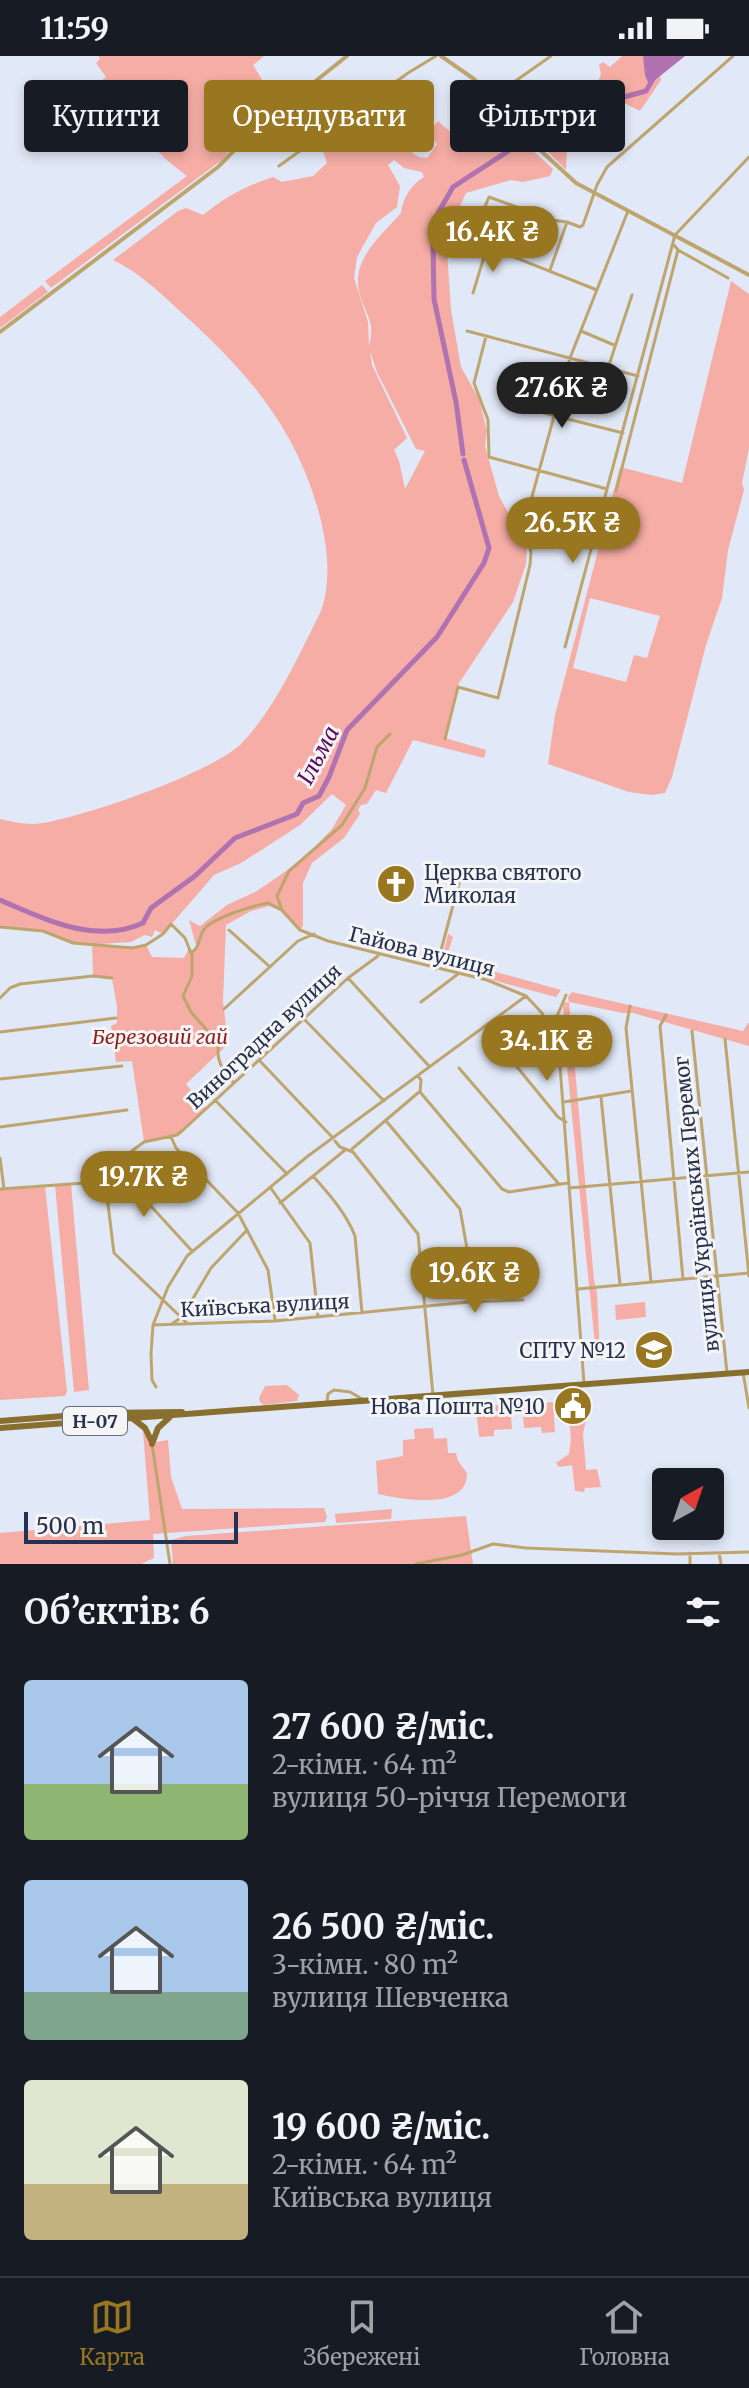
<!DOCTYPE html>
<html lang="uk">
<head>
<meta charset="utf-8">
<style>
	body { margin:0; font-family:Merriweather,serif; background:#242831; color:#f1f3f6; height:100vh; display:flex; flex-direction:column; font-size:30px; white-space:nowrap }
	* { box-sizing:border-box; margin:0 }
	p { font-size:26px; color:#9ea1a6 }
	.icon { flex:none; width:44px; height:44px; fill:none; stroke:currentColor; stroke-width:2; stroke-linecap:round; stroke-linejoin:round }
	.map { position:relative; height:1508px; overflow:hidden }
	.side { display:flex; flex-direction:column; background:#171b24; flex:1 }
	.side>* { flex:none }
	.guide { position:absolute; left:24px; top:24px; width:702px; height:72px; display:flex; gap:16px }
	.needle { width:52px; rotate:40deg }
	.fabs { position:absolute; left:652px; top:1412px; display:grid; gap:16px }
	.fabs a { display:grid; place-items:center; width:72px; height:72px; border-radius:8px; background:#171b24; box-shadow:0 4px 12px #0003; font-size:40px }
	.scale { position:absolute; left:24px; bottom:20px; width:214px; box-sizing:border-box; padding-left:8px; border:4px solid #25314e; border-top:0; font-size:22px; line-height:28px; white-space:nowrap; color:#25314e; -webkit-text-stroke:6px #f5f5f5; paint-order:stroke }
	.price { position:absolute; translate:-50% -68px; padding:0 18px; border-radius:28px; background:#987720; color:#fff; font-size:26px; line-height:52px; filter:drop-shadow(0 2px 4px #0008) }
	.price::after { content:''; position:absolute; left:50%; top:48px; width:24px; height:18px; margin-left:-12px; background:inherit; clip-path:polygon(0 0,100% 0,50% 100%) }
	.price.active { background:#222; color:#fff }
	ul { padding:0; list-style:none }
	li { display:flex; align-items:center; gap:24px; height:200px; padding:0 24px }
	li span { display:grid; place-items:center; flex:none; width:224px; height:160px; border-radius:8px; color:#555 }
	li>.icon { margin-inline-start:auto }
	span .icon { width:96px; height:96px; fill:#fffc; stroke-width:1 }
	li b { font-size:34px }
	h2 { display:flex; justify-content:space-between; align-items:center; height:96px; padding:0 24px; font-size:34px }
	.pill { padding:0 28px; border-radius:8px; background:#171b24; box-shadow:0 4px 12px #0003; font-size:28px; line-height:72px }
	.pill.active { background:#987720; color:#fff }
	.status { display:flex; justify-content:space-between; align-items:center; height:56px; padding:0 40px; background:#171b24; direction:ltr }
	.status svg { height:22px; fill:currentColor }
	.tab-bar { display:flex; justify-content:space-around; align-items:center; height:112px; border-top:2px solid #363941; background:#171b24; font-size:22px; color:#9ea1a6 }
	.tab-bar a { display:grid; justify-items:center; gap:4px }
	.tab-bar .active { color:#987720 }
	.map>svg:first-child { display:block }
</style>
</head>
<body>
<div class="status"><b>11:59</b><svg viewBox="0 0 49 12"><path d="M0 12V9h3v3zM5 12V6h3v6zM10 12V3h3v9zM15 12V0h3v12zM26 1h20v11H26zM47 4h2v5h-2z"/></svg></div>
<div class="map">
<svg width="749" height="1508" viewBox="0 0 749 1508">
	<rect width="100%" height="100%" fill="#e1e8f7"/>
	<path fill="#f5ada5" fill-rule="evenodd" d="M 98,0 L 264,0 L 253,9 L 264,27 L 222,56 L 239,80 L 223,103 L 51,232 L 45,225 L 187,120 L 169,106 L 118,57 L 98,28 L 106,21 L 96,7 L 100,3 Z
		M 622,0 L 643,0 L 650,28 L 660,20 L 661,24 L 640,55 L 595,32 L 601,19 L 599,9 L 603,6 L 610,11 Z
		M 593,39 L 595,42 L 591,58 L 598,61 L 606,56 L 610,43 L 615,45 L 615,73 L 624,77 L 624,80 L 620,83 L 611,80 L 583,92 L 567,90 L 566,114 L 501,48 L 502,44 C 514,49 520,61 533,63 L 560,49 Z
		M 499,57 L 530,92 L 553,113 L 550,120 L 523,126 L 511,124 L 466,137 L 446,180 L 451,254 L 461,311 L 479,343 L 487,375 L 485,390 L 499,440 L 527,491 L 526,508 L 513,546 L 459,627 L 445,682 L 486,694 L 484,702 L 413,684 L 386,737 L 376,734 L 367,748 L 361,749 L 358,754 L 360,758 L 344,782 L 312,807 L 303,827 L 303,870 L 299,875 L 280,855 L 269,850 L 251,855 L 226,869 L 223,945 L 228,988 L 186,1028 L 206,1053 L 177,1079 L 144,1086 L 132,1005 L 116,1006 L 111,970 L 117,967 L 117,950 L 112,923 L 93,920 L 92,888 L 73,887 L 43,875 L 0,870 L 0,763 C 14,766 28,770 43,767 C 86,760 212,717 242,687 C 276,651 299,599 321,555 C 331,526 328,494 321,465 C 299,375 248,316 181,256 C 160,237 139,216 113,204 L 178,155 L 186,152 L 203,159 C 225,141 246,130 273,121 L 282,126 L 313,120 L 327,107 L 323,95 L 340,86 L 387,81 L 419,101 L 427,102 L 437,88 L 428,78 L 438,65 L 454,79 L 470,68 L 485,71 ZM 394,104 L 404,112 L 422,116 L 424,121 C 410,130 403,142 401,157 C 379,182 348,206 361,242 C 368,263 375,267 369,290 L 368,266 L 354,222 L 357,201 L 376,167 L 397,151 L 400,130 L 388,109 ZM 370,295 L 377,316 L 416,393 L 425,395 L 405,433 L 399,405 L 394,394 L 407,382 L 372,309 ZM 332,738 L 346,749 L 332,773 L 302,804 L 257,835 L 227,849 L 200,870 L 189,864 L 197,893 L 191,897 L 189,892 L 184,902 L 152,901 L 146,889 L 123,891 L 100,888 L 131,886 L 145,879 L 152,881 L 155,874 L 163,878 L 214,819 L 241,807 L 300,769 Z
		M 731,225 L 749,238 L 749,392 L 742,427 L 744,434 L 728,494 L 722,542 L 706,589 L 672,721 L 665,737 L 652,739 L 629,736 L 548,708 L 555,659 L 620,411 L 682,427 ZM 590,542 L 660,560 L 647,602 L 634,599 L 626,626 L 573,612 Z
		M 42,229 L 48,236 L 0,272 L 0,261 Z
		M 448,878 L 453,881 L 446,902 L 448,906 L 485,913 L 561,934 L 556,941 L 444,911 L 442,903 Z
		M 572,936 L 743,975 L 749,966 L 749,990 L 633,957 L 623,957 L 569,946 L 594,1224 L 597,1237 L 600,1300 L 596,1299 L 565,990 L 563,947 L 569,946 L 568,941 Z
		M 71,1128 L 89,1334 L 74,1336 L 55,1129 Z
		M 45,1130 L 67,1335 L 65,1340 L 0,1344 L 0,1134 Z
		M 645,1246 L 646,1261 L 616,1264 L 615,1249 Z
		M 287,1329 L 299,1339 L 297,1345 L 264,1349 L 260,1346 L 259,1342 L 265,1330 Z
		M 553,1346 L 555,1376 L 542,1377 L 541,1371 L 524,1372 L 522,1348 Z
		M 510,1348 L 512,1373 L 494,1374 L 494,1380 L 479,1381 L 476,1351 Z
		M 581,1355 L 587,1359 L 583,1378 L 586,1414 L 597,1413 L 601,1431 L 585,1432 L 584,1436 L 575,1435 L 572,1409 L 559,1411 L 556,1407 L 569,1398 L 571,1383 L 569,1362 L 561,1362 L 559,1357 Z
		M 433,1372 L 434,1383 L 447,1382 L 448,1397 L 456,1397 L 458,1405 L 467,1417 C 468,1455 403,1444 378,1438 L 376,1405 L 403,1400 L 403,1384 L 415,1383 L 414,1373 Z
		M 143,1375 L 147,1377 L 151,1387 L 168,1384 L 171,1421 L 182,1453 L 324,1452 L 327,1461 L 325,1466 L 153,1478 L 154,1502 L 141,1508 L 0,1508 L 0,1477 L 150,1464 Z
		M 392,1453 L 391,1463 L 336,1467 L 335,1458 Z
		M 466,1460 L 473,1508 L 173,1508 L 171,1484 L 186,1480 Z"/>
	<path fill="#b072b0" d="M 643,0 L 685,0 L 649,29 L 645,19 Z"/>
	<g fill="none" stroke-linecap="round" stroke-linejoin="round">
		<path stroke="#b072b0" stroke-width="5" d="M 463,398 L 456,346 L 434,243 L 433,189 L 438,157 L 453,131 L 533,79 L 599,42 L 624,41 L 646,35 L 653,23
			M 0,844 C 45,863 95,889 143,867 L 151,852 L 195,820 L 235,782 L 297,758 L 303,747 L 319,740 L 329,721 L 347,674 L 437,581 L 484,507 L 489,492 L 464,404"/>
		<path stroke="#bea56e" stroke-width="3" d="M 493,45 L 514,26 L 551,0
			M 279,110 L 408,17 L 436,0
			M 567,166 L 580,171 L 583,169 L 597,129 L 607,111 L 733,0
			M 471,184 L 597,234
			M 674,189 L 678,194 L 728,222
			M 466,195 L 489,141 L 552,164 L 567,166 L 550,214
			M 473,237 L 487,191
			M 467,275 L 638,320
			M 581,275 L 614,289
			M 486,280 L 474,327 L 488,364 L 489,401 L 607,433 L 675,179 L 749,101
			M 608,312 L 632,239
			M 508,348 L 623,377
			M 616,435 L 678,194
			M 565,591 L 607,433
			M 390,678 L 377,691 L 365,732 L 342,769 L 289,815 L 277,840 L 282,854 L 300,874 L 328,885 L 487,924 L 526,940 L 542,957 L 559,997 L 584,1327
			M 445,683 L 458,631 L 498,642 L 530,509 L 531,497 L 525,466 L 570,302 L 628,155
			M 0,871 L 43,875 L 73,887 L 133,892 L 146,889 L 163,878 L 171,868 L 185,882 L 191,897 C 200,891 198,884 203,875 C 210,862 253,850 268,847 L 282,854
			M 229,874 L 270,911
			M 192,898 L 192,920 L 183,940 L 191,956 L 219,988 C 215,1003 223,1016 234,1027
			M 436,913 L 463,812
			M 348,922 L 429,1010
			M 0,942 L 10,932 L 20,928 L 93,920 L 112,922
			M 421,946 L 458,918
			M 630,950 L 626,972 L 651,1226
			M 224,953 L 298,885 L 314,878
			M 666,959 L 660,970 L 683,1223
			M 304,963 L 384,1045
			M 549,970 L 555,965 L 566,939
			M 692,975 L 727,1317
			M 0,976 L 116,962
			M 725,983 L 749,1220
			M 259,1004 L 333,1082
			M 513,1006 L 558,1061 L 566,1066
			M 459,1012 L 558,1127
			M 418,1020 L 421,1024 L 420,1036 L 502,1133 L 509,1136 L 568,1127
			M 0,1023 L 122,1010
			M 601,1041 L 620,1229
			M 215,1044 L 287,1118
			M 564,1046 L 631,1035
			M 387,1066 L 460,1153 L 469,1204 L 469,1246
			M 0,1071 L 127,1054
			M 171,1081 L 176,1092 L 238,1157 L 268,1214 L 275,1264
			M 335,1085 L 340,1091 L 353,1096 L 418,1178 L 433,1339
			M 352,1093 L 419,1036
			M 0,1102 L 4,1133
			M 117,1113 L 192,1195
			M 313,1120 C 329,1138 346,1157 355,1180 L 362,1257
			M 105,1124 L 114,1197 L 188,1268
			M 270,1131 L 310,1187 L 318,1261
			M 569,1132 L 749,1116
			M 0,1133 L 99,1126 L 113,1118 L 133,1094 L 144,1086 L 177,1079 L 183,1074 L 348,922 L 378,900
			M 280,1147 L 345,1094
			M 578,1233 L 749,1217
			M 173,1267 L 182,1261 L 211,1212 L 247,1174
			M 153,1269 L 275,1265 L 469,1246 L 523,1244
			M 743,1316 L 749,1352
			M 156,1331 L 152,1324 L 151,1298 L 153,1269 L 168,1231 L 187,1200 L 308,1100 L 526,940
			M 327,1346 L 328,1338 L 334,1334 L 350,1336 L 364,1344
			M 152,1388 L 170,1508
			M 719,1497 L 721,1508
			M 416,1508 L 462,1499 L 493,1488 L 526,1492 L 677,1498 L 749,1496
			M 690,1508 L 690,1497"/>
		<path stroke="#bea56e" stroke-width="4" d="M 441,0 L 474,23 L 540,94 L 576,127 L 749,219
			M 0,276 L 218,111 L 253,75 L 347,0"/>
		<path stroke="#896f2e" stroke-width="6" d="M 132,1362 L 145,1372 L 152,1386
			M 0,1365 L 102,1357 L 182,1356
			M 0,1372 L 749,1316
			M 152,1388 L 158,1372 L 170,1361"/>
	</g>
	<defs>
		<symbol id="church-disc" viewBox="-11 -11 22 22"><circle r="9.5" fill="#987720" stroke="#f5f5f5"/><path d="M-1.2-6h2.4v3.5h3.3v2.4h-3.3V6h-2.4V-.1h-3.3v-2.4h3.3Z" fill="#fff"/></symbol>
		<symbol id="university-disc" viewBox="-11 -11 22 22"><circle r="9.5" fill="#987720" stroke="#f5f5f5"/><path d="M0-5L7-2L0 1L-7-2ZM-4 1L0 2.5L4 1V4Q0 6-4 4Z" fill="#fff"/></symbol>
		<symbol id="civic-disc" viewBox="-11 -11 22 22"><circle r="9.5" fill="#987720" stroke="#f5f5f5"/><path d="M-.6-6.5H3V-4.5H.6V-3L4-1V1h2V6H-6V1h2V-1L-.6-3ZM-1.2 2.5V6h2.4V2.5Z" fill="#fff"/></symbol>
	</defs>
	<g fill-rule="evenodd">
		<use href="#church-disc" x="374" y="806" width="44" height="44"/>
		<use href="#university-disc" x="632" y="1272" width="44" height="44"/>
		<use href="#civic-disc" x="551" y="1328" width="44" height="44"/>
	</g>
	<g text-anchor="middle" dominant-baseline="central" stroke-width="6" stroke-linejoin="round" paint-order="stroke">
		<rect fill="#f5f5f5" stroke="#636c80" stroke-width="2" x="63" y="1351" width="64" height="28" rx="6"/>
		<g font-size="18" font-weight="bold" fill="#25314e">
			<text x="95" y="1365">Н-07</text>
		</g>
		<g font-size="20" fill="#25314e" stroke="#f5f5f5" text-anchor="end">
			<text x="424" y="816" text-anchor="start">Церква святого<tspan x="424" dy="23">Миколая</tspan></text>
			<text x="626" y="1294">СПТУ №12</text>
			<text x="545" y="1350">Нова Пошта №10</text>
		</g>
		<g font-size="20" fill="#25314e" stroke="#f5f5f5">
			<text transform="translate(422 895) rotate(14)">Гайова вулиця</text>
			<text transform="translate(264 980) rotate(-43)">Виноградна вулиця</text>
			<text transform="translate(696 1148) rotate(-96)">вулиця Українських Перемог</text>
			<text transform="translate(265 1249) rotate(-3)">Київська вулиця</text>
		</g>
		<g font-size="20" font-style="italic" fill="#8b1f1d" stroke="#f5f5f5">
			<text x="160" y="980">Березовий гай</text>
		</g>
		<g font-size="22" font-style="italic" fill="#5b0b5d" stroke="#f5f5f5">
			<text transform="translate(318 699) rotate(-62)">Ільма</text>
		</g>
	</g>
</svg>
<div class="fabs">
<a><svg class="needle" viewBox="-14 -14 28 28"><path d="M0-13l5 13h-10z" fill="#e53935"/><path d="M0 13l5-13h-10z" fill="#9ea1a6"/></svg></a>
</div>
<div class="scale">500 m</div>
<b class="price" style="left:493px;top:218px">16.4K ₴</b>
<b class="price active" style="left:562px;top:374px">27.6K ₴</b>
<b class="price" style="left:573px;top:509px">26.5K ₴</b>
<b class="price" style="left:547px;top:1027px">34.1K ₴</b>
<b class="price" style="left:144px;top:1163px">19.7K ₴</b>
<b class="price" style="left:475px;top:1259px">19.6K ₴</b>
<div class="guide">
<a class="pill">Купити</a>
<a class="pill active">Орендувати</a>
<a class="pill">Фільтри</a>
</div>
</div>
<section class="side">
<h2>Об’єктів: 6<svg class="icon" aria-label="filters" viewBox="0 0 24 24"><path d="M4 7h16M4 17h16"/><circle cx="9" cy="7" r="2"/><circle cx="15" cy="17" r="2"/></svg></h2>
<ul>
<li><span style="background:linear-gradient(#a9c7e8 65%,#8fb573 0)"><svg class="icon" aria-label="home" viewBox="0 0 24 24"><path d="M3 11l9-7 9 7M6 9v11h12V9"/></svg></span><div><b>27 600 ₴/міс.</b><p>2-кімн. · 64 m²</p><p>вулиця 50-річчя Перемоги</p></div></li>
<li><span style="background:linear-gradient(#a9c7e8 70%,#7fa58c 0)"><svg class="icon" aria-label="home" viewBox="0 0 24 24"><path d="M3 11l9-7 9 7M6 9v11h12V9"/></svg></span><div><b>26 500 ₴/міс.</b><p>3-кімн. · 80 m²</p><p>вулиця Шевченка</p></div></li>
<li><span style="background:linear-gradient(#dfe7d0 65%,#c2b280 0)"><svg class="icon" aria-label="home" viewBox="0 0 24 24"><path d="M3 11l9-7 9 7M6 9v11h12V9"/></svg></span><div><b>19 600 ₴/міс.</b><p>2-кімн. · 64 m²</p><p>Київська вулиця</p></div></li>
</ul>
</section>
<nav class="tab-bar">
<a class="active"><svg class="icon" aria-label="map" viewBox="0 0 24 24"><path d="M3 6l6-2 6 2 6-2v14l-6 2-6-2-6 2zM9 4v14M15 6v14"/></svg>Карта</a>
<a><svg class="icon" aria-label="saved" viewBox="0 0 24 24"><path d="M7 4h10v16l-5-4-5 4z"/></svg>Збережені</a>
<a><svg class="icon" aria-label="home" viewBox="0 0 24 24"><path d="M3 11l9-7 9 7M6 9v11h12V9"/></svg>Головна</a>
</nav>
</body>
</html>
